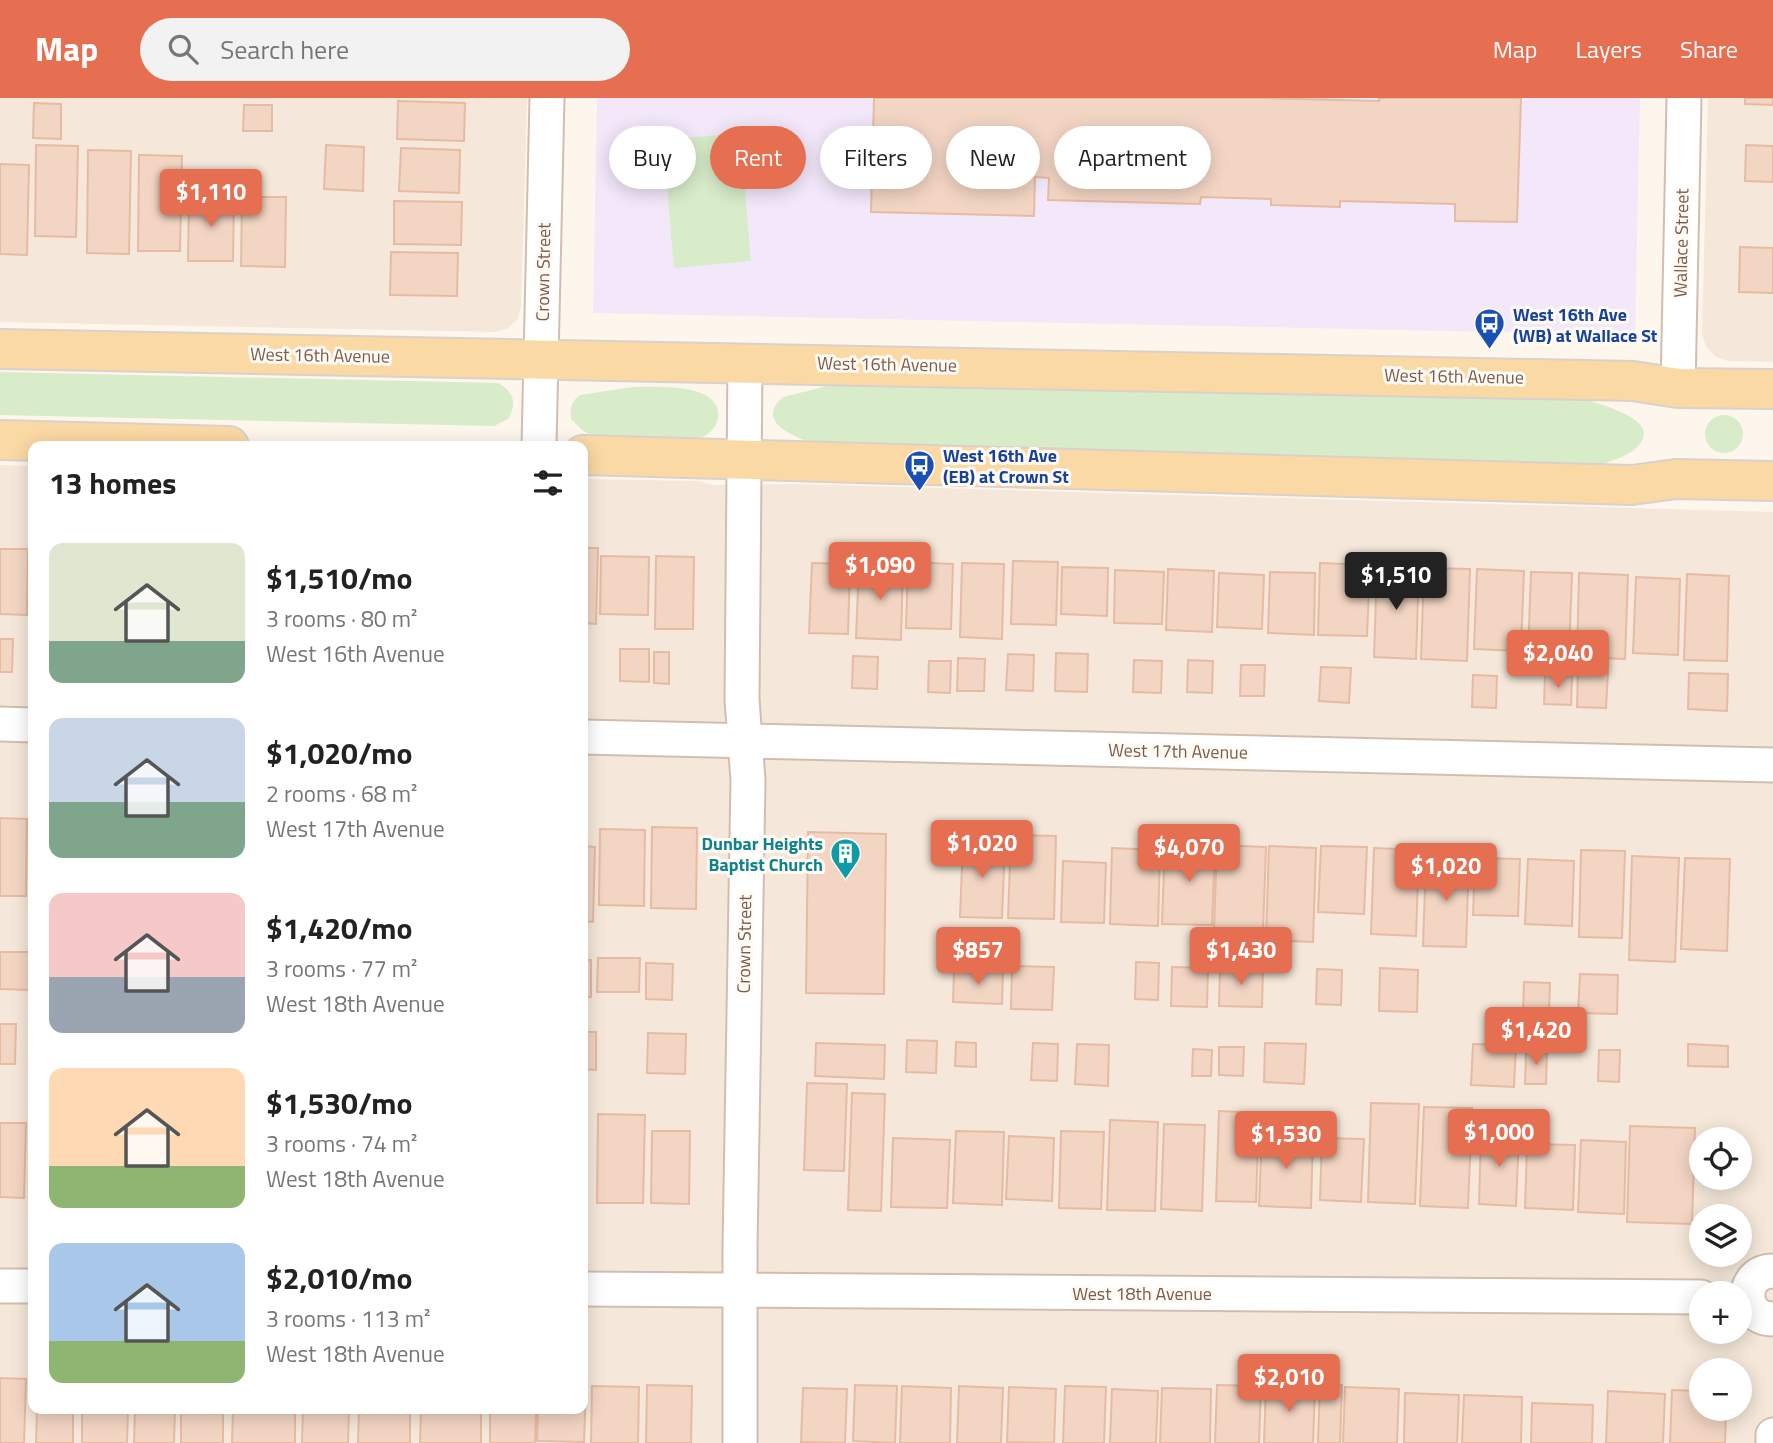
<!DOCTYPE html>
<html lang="en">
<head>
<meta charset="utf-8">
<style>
	body { margin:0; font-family:"Titillium Web",sans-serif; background:#f2f2f2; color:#222; height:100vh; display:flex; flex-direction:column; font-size:26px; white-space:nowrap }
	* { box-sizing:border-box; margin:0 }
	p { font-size:23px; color:#767676 }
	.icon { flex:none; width:38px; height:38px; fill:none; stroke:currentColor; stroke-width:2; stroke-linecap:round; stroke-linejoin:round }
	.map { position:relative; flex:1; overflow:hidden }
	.sheet { position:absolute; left:28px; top:343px; width:560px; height:973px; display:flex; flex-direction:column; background:#fff; border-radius:14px; box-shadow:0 4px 18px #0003 }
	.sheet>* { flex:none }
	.hud { position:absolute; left:609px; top:28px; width:665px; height:63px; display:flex; gap:14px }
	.controls { position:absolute; left:1689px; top:1029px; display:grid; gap:14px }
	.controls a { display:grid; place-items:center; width:63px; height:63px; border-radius:50%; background:#fff; box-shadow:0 4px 18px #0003; font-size:35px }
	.price { position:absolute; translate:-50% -60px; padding:0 16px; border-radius:7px; background:#e76f51; color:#fff; font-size:23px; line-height:46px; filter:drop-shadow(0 2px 4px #0008) }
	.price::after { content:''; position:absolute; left:50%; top:42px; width:21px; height:16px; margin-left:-10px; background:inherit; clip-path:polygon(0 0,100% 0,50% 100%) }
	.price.selected { background:#222; color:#fff }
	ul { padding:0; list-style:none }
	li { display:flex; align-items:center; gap:21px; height:175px; padding:0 21px }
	li span { display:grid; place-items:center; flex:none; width:196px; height:140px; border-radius:14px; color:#555 }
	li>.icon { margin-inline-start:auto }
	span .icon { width:84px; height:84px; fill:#fffc; stroke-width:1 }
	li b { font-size:30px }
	h2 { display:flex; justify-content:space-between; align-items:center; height:84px; padding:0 21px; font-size:30px }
	.tag { padding:0 24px; border-radius:32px; background:#fff; box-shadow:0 4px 18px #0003; font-size:24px; line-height:63px }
	.tag.selected { background:#e76f51; color:#fff }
	header { display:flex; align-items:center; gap:42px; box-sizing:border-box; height:98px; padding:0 35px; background:#e76f51; color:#fff }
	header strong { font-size:33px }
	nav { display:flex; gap:38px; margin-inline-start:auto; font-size:24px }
	.search { width:490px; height:63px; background:#f2f2f2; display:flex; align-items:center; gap:18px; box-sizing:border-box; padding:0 24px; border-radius:38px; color:#767676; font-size:26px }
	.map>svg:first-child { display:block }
</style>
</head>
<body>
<header>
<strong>Map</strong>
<div class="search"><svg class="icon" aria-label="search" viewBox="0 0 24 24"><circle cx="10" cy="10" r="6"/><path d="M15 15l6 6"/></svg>Search here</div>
<nav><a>Map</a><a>Layers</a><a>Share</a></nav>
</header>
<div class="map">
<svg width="1773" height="1345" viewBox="0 0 1773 1345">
	<rect width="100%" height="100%" fill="#fdf6ec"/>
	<path fill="#f5e8da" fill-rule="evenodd" d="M 0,0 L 527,0 L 521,209 L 517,222 L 507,231 L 494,234 L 0,224 Z
		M 1708,0 L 1773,0 L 1773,264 L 1728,263 L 1716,259 L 1707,250 L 1702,237 Z
		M 0,367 L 33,368 L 33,1311 L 583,1311 L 583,381 L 700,383 L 712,387 L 796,386 L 1773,414 L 1773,1345 L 0,1345 ZM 1701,1041 L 1740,1041 L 1740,1080 L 1701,1080 ZM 1701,1118 L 1740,1118 L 1740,1157 L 1701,1157 ZM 1701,1195 L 1740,1195 L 1740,1234 L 1701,1234 ZM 1701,1272 L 1740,1272 L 1740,1311 L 1701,1311 Z"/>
	<path fill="#f3e8fa" d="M 597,0 L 1640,0 L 1635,237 L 593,215 Z"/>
	<path fill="#d8ecc9" d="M 740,35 L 751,163 L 674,170 L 663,42 Z
		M 0,274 L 498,285 C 513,293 518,305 508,321 L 494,328 L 0,317 Z
		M 839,285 L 1588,302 C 1603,308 1663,322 1638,348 C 1631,357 1615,361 1604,366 L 822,349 C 803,341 751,327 783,299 Z
		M 633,289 C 656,289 724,284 718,321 C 716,329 709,337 700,340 C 693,342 601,340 592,337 C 584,335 577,327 571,321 C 570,309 571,304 580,297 Z
		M1705 336a19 19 0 1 1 38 0a19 19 0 1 1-38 0Z"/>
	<path fill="#f3d5c3" stroke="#e6bba3" stroke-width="2" d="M 874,0 L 1265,0 L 1379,3 L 1379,0 L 1521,0 L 1517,124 L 1455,123 L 1455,106 L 1340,103 L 1340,109 L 1271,107 L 1271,101 L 1201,99 L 1200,106 L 1048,102 L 1049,80 L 1035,79 L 1034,118 L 871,114 Z
		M 1745,0 L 1773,0 L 1773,7 L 1745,6 Z
		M 398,3 L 465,5 L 464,43 L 397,41 Z
		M 34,5 L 61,6 L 61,41 L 33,40 Z
		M 244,7 L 272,7 L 272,33 L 243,33 Z
		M 36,47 L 78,48 L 76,139 L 35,138 Z
		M 326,47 L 364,49 L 363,93 L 324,91 Z
		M 1746,47 L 1773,48 L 1773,84 L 1745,83 Z
		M 401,50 L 460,52 L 459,95 L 399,93 Z
		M 88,52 L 131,53 L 129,156 L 87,155 Z
		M 139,57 L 182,58 L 180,153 L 138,153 Z
		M 0,66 L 29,67 L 27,157 L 0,156 Z
		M 189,99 L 234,99 L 233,163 L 188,163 Z
		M 242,99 L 286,99 L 285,169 L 241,168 Z
		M 394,103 L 462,104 L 461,147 L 394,146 Z
		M 1740,149 L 1773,150 L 1773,195 L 1739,194 Z
		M 391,154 L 458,155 L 457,198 L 390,197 Z
		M 583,450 L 598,450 L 596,526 L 583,525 Z
		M 0,451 L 28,451 L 27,517 L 0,516 Z
		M 601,458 L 649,459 L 648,517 L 600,516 Z
		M 656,458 L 694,459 L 693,531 L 655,531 Z
		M 1013,463 L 1058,464 L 1056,527 L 1011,526 Z
		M 908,464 L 953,466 L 951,531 L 906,530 Z
		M 812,465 L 850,466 L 848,536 L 809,535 Z
		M 962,465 L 1004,466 L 1002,541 L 960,539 Z
		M 1320,465 L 1370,467 L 1367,538 L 1318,537 Z
		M 859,466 L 903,467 L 901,542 L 856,540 Z
		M 1377,467 L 1419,469 L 1416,561 L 1374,559 Z
		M 1062,469 L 1108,470 L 1107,518 L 1061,516 Z
		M 1424,470 L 1470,471 L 1467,563 L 1421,561 Z
		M 1168,471 L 1214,473 L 1212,534 L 1166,532 Z
		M 1477,471 L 1524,473 L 1521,553 L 1474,551 Z
		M 1115,472 L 1164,474 L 1162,526 L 1114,525 Z
		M 1270,474 L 1315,475 L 1314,537 L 1268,535 Z
		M 1531,474 L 1572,475 L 1569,557 L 1528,555 Z
		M 1219,475 L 1264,477 L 1262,531 L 1217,529 Z
		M 1579,475 L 1628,477 L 1625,561 L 1577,559 Z
		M 1687,476 L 1729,478 L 1727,563 L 1684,562 Z
		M 1636,479 L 1680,481 L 1678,557 L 1633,555 Z
		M 0,541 L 13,541 L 12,574 L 0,574 Z
		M 620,551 L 649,551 L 649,584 L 620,583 Z
		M 654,554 L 669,554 L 669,586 L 654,585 Z
		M 1056,555 L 1088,556 L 1087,594 L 1055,593 Z
		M 1008,556 L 1034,557 L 1033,593 L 1006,592 Z
		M 853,558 L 878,559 L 877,591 L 852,590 Z
		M 958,560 L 985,561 L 984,593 L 957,593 Z
		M 1134,562 L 1162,563 L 1161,595 L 1133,594 Z
		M 1188,562 L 1213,563 L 1212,595 L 1187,594 Z
		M 929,563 L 951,563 L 950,595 L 928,594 Z
		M 1241,567 L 1265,567 L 1264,598 L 1240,598 Z
		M 1321,569 L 1351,570 L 1349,605 L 1319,603 Z
		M 1578,573 L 1608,574 L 1606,610 L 1577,609 Z
		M 1689,575 L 1728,576 L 1727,613 L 1688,611 Z
		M 1545,576 L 1572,577 L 1571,607 L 1544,606 Z
		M 1473,577 L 1497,578 L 1496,610 L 1472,609 Z
		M 0,720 L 27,721 L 26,798 L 0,798 Z
		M 652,729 L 697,730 L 696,811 L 651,810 Z
		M 600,731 L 645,732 L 644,808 L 599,807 Z
		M 808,734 L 886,736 L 884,896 L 806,895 Z
		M 1011,737 L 1056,738 L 1054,821 L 1008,820 Z
		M 963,743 L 1005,745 L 1002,820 L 960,819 Z
		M 1165,744 L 1215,745 L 1212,827 L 1162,826 Z
		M 1217,747 L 1266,749 L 1263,834 L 1214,832 Z
		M 583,748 L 595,749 L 593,824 L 583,823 Z
		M 1269,748 L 1316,750 L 1313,844 L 1266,842 Z
		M 1321,748 L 1367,749 L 1364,816 L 1318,814 Z
		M 1112,750 L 1160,752 L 1158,828 L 1110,826 Z
		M 1374,750 L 1419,752 L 1416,838 L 1371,836 Z
		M 1581,752 L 1625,753 L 1622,840 L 1579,839 Z
		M 1632,758 L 1679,760 L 1675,864 L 1629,862 Z
		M 1426,760 L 1469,762 L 1466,849 L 1423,848 Z
		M 1475,760 L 1520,761 L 1518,818 L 1473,817 Z
		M 1685,760 L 1730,761 L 1727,853 L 1681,851 Z
		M 1528,761 L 1574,763 L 1572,828 L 1525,826 Z
		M 1063,763 L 1106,765 L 1104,825 L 1061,824 Z
		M 0,854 L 30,854 L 29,892 L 0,891 Z
		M 598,860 L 640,860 L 639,894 L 597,894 Z
		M 583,862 L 591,862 L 591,899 L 583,899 Z
		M 1136,864 L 1159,865 L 1158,902 L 1135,901 Z
		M 646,865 L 673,866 L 672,902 L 646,901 Z
		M 1012,868 L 1054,869 L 1052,912 L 1011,911 Z
		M 1172,869 L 1208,870 L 1207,909 L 1171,908 Z
		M 1220,869 L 1263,871 L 1262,909 L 1219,908 Z
		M 1380,870 L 1418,872 L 1417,914 L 1379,913 Z
		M 1317,871 L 1342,872 L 1341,907 L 1316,906 Z
		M 954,872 L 1003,873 L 1002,906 L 953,904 Z
		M 1580,876 L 1618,877 L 1617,916 L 1578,915 Z
		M 1524,884 L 1550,885 L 1549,914 L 1523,913 Z
		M 0,926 L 16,926 L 15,966 L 0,966 Z
		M 583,934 L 596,934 L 596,972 L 583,971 Z
		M 648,935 L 686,936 L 685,976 L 647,975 Z
		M 907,942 L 937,943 L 936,975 L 906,974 Z
		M 956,944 L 976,945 L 976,969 L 955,968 Z
		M 816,945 L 885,947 L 884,981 L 815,978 Z
		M 1033,945 L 1058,946 L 1057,983 L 1031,982 Z
		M 1265,945 L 1306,946 L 1304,986 L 1264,984 Z
		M 1077,946 L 1109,947 L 1108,988 L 1075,986 Z
		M 1473,946 L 1516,947 L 1514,989 L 1471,987 Z
		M 1688,946 L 1728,948 L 1728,969 L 1688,968 Z
		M 1219,949 L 1244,949 L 1243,978 L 1219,977 Z
		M 1193,951 L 1212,952 L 1211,978 L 1192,978 Z
		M 1526,952 L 1547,953 L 1546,986 L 1525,986 Z
		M 1599,952 L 1620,952 L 1619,984 L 1598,983 Z
		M 807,985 L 847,986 L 844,1073 L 804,1072 Z
		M 852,995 L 885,996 L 881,1113 L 848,1112 Z
		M 1371,1005 L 1419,1006 L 1415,1106 L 1368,1104 Z
		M 1424,1009 L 1472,1010 L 1468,1110 L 1420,1108 Z
		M 1219,1013 L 1259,1015 L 1256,1104 L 1216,1103 Z
		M 598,1016 L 645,1017 L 643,1105 L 597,1105 Z
		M 583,1018 L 587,1018 L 586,1092 L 583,1092 Z
		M 1110,1022 L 1158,1024 L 1155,1113 L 1107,1112 Z
		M 0,1025 L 26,1025 L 24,1100 L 0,1099 Z
		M 1164,1026 L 1205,1027 L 1202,1113 L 1161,1111 Z
		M 1630,1028 L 1695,1030 L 1692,1126 L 1627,1124 Z
		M 652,1033 L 690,1033 L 689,1106 L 651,1105 Z
		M 956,1033 L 1004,1034 L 1002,1107 L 953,1105 Z
		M 1061,1033 L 1104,1034 L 1101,1111 L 1059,1110 Z
		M 1481,1034 L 1519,1035 L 1516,1108 L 1479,1106 Z
		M 1262,1036 L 1313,1038 L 1311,1110 L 1259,1108 Z
		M 1009,1038 L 1054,1040 L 1052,1103 L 1006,1101 Z
		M 893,1040 L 950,1042 L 947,1110 L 891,1109 Z
		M 1322,1040 L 1364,1041 L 1361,1104 L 1320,1102 Z
		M 1581,1042 L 1626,1044 L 1624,1116 L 1578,1114 Z
		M 1527,1046 L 1575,1047 L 1573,1112 L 1525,1110 Z
		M 0,1280 L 26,1281 L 24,1345 L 0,1345 Z
		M 647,1287 L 692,1288 L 691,1345 L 646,1345 Z
		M 855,1287 L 897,1288 L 895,1345 L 853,1343 Z
		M 1217,1287 L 1261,1288 L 1259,1345 L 1215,1345 Z
		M 1266,1287 L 1315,1289 L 1313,1345 L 1264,1345 Z
		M 1320,1287 L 1342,1287 L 1340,1345 L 1318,1345 Z
		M 592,1288 L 639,1289 L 638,1345 L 591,1345 Z
		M 902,1288 L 951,1290 L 950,1345 L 900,1345 Z
		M 959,1288 L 1003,1290 L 1001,1345 L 957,1345 Z
		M 1065,1288 L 1106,1289 L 1104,1345 L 1063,1345 Z
		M 1009,1289 L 1056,1291 L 1054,1345 L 1007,1344 Z
		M 1345,1289 L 1399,1291 L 1397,1345 L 1343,1345 Z
		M 583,1290 L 586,1290 L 584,1344 L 537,1343 L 538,1311 L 583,1311 Z
		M 803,1290 L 847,1291 L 845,1345 L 801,1344 Z
		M 1162,1290 L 1211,1291 L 1210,1345 L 1160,1345 Z
		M 1112,1291 L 1158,1293 L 1156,1345 L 1110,1345 Z
		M 1672,1292 L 1701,1293 L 1701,1311 L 1726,1311 L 1725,1345 L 1670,1345 Z
		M 1608,1293 L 1665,1296 L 1663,1345 L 1606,1345 Z
		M 1405,1295 L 1459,1297 L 1457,1345 L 1404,1345 Z
		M 1464,1297 L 1522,1299 L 1521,1345 L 1462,1345 Z
		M 1532,1305 L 1593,1307 L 1592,1345 L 1531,1345 Z
		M 37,1311 L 73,1311 L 73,1345 L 36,1345 Z
		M 82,1311 L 128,1311 L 127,1345 L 82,1345 Z
		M 135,1311 L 175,1311 L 174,1345 L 134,1345 Z
		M 181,1311 L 223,1311 L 223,1345 L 181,1345 Z
		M 233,1311 L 295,1311 L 295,1345 L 232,1345 Z
		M 303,1311 L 349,1311 L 348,1345 L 302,1345 Z
		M 359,1311 L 410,1311 L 410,1345 L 358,1345 Z
		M 421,1311 L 481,1311 L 481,1345 L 420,1345 Z
		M 490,1311 L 536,1311 L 535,1345 L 490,1345 Z"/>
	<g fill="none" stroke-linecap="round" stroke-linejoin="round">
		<defs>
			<path id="minor" d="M 1678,290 L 1684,0
				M 539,348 L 547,0
				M 0,626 L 33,627
				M 583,639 L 1773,667
				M 1773,1173 C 1740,1173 1739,1221 1773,1221
				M 0,1188 L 33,1188
				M 583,1191 L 1701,1199
				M 740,1345 L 740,1149 L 748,682 L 742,602 L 745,264
				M 1773,1345 L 1773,1337"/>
			<path id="major" d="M 0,251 C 544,261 1088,269 1633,283 L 1678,290 L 1773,291
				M 0,342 L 229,348
				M 583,357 L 1632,387 L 1676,381 L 1773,383"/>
		</defs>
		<use href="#minor" stroke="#d1beb0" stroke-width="37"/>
		<use href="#major" stroke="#dad1cd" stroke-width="42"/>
		<use href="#minor" stroke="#fff" stroke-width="33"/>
		<use href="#major" stroke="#fbd9a5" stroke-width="38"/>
	</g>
	<defs>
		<symbol id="bus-pin" viewBox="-11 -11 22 30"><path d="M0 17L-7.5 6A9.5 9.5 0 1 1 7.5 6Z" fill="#1a4fb4" stroke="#fffaf3"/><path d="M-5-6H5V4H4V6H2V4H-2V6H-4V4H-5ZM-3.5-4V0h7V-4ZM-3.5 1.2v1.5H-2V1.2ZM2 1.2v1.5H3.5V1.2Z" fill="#fff"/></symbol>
		<symbol id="building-pin" viewBox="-11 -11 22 30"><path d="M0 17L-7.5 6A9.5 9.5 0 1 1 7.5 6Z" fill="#0f9aa8" stroke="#fffaf3"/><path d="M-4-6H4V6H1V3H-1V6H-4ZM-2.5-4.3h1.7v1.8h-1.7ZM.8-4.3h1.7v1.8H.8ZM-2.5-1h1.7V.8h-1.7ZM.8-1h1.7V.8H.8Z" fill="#fff"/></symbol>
	</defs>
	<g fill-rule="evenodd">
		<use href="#bus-pin" x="1472" y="208" width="35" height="47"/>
		<use href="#bus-pin" x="902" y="350" width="35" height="47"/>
		<use href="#building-pin" x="828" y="738" width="35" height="47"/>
	</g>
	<g text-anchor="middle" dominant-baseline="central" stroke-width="6" stroke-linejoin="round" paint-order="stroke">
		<g font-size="18" fill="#7a5c4d" stroke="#fffaf3">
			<text transform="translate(1681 145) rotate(-89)">Wallace Street</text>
			<text transform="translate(543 174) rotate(-89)">Crown Street</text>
			<text transform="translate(320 257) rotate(1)">West 16th Avenue</text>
			<text transform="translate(887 266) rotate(1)">West 16th Avenue</text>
			<text transform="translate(1454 278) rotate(1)">West 16th Avenue</text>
			<text transform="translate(1178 653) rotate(1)">West 17th Avenue</text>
			<text transform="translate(744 846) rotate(-89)">Crown Street</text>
			<text x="1142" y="1195">West 18th Avenue</text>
		</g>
		<g font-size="18" font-weight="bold" fill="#164399" stroke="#fffaf3" text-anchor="start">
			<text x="1513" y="216">West 16th Ave<tspan x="1513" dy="21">(WB) at Wallace St</tspan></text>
			<text x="943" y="357">West 16th Ave<tspan x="943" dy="21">(EB) at Crown St</tspan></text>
		</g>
		<g font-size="18" font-weight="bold" fill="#0d838f" stroke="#fffaf3" text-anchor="end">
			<text x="823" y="745">Dunbar Heights<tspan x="823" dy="21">Baptist Church</tspan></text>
		</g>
	</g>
</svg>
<div class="controls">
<a><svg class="icon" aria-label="locate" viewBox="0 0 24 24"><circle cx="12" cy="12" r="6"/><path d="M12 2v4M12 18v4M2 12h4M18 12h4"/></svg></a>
<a><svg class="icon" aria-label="layers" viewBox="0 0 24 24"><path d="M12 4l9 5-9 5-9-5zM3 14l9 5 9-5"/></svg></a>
<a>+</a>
<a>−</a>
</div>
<b class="price" style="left:211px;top:131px">$1,110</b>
<b class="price" style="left:880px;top:504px">$1,090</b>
<b class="price selected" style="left:1396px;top:514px">$1,510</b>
<b class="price" style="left:1558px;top:592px">$2,040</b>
<b class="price" style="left:982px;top:782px">$1,020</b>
<b class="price" style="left:1189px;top:786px">$4,070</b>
<b class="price" style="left:1446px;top:805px">$1,020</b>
<b class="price" style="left:978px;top:889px">$857</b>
<b class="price" style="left:1241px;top:889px">$1,430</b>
<b class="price" style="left:1536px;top:969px">$1,420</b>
<b class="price" style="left:1499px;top:1071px">$1,000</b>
<b class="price" style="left:1286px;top:1073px">$1,530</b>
<b class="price" style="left:1289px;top:1316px">$2,010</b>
<div class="hud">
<a class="tag">Buy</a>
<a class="tag selected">Rent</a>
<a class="tag">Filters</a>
<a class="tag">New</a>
<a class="tag">Apartment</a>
</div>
<section class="sheet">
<h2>13 homes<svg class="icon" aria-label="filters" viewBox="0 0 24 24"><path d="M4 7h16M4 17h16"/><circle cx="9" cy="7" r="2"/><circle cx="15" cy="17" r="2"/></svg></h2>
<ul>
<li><span style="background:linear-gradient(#dfe7d0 70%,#7fa58c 0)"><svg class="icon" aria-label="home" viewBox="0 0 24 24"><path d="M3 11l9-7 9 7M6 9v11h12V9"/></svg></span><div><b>$1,510/mo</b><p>3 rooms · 80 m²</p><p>West 16th Avenue</p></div></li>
<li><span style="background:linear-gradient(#c9d6e8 60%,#7fa58c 0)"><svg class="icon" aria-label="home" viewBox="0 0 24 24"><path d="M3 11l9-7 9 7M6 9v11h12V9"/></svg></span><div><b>$1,020/mo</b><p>2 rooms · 68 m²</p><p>West 17th Avenue</p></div></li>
<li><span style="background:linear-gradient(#f6c9c9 60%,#9aa5b1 0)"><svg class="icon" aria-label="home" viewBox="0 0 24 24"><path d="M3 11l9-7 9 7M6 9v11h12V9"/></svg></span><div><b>$1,420/mo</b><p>3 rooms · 77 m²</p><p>West 18th Avenue</p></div></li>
<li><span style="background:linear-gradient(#ffd9b3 70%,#8fb573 0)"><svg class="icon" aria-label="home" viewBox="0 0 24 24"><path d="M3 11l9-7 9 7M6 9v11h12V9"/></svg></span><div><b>$1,530/mo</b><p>3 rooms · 74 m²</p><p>West 18th Avenue</p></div></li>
<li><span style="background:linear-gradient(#a9c7e8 70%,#8fb573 0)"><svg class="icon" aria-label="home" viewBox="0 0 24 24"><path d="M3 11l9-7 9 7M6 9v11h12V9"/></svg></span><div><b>$2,010/mo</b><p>3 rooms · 113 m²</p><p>West 18th Avenue</p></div></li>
</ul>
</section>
</div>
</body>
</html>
